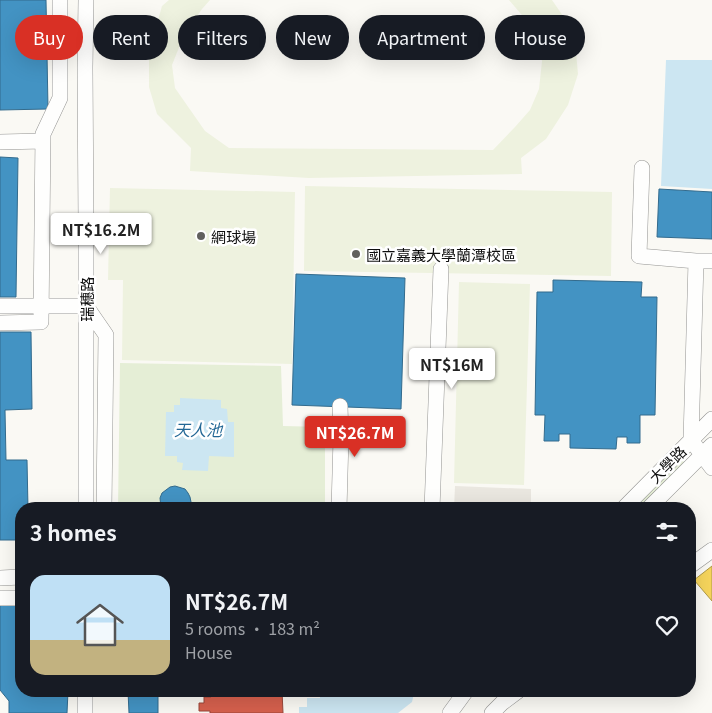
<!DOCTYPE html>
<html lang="en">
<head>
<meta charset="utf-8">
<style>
	body { margin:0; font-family:Georgia,"Noto Sans TC",serif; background:#20242c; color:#f1f3f6; height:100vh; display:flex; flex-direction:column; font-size:19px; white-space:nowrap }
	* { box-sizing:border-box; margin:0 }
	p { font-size:16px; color:#9ea1a6 }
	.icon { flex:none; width:28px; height:28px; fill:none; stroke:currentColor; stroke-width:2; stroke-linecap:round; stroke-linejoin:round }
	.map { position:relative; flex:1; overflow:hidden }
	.sheet { position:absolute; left:15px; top:502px; width:681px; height:195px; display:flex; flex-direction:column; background:#171b24; border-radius:20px; box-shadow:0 5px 20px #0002 }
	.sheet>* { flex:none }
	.guide { position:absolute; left:15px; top:15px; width:682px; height:45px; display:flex; gap:10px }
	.price { position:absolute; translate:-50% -42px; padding:0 11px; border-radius:5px; background:#fff; color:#222; font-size:16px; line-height:32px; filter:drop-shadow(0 1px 2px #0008) }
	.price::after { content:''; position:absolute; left:50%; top:30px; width:15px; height:11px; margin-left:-8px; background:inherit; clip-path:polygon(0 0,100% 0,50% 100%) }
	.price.selected { background:#d93025; color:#fff }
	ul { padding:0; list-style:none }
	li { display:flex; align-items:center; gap:15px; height:125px; padding:0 15px }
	li span { display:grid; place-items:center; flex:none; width:140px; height:100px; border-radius:15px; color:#555 }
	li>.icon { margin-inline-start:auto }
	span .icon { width:60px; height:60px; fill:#fffc; stroke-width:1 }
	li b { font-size:21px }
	h2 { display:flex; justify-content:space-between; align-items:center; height:60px; padding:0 15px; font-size:21px }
	.tag { padding:0 18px; border-radius:22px; background:#171b24; box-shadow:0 5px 20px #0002; font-size:18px; line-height:45px }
	.tag.selected { background:#d93025; color:#fff }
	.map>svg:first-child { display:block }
</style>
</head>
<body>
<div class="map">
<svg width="712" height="713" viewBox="0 0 712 713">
	<rect width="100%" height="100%" fill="#faf9f4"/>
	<path fill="#e5eed6" d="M 120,363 L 281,366 L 283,426 L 325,427 L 325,509 L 118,509 Z
		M 683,459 L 686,462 L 640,509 L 632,509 Z"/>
	<path fill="#eef2df" d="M 169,0 L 210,0 L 202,9 L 184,35 L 172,65 L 175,88 L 205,131 L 229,148 L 493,150 L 515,127 L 530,110 L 539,89 L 542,61 L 536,35 L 527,21 L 509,0 L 552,0 L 563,16 L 575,41 L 578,74 L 568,105 L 546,139 L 521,158 L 522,174 L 309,178 L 190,171 L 191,148 L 157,114 L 149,87 L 149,52 L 162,6 Z
		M 305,186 L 612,192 L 611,276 L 304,271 Z
		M 110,188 L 295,192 L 292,364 L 122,360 L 123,280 L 108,280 Z
		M 459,282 L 530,284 L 524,485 L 454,483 Z"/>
	<path fill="#eae7e0" d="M 455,486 L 531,489 L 531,509 L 454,509 Z"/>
	<path fill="#cce6f2" d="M 666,60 L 712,60 L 712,189 L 661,186 Z
		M 180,398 L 221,400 L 221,408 L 227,409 L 228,422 L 234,422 L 234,457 L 209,456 L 208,471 L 182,470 L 183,463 L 177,462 L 177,456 L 165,456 L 166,412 L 174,412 L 174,405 L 180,405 Z
		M 320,691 L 410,691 L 414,693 L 412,702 L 398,713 L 299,713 L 299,707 L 307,707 L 307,698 L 320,698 Z"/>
	<path fill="#f6d55c" stroke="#b09945" d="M 712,566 L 712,601 L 694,580 Z"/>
	<path fill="#d6604d" stroke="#9a473a" d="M 211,691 L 282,691 L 283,713 L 210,713 L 210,711 L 199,711 L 199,703 L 204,703 L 204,697 L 211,697 Z"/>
	<path fill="#4393c3" stroke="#336b8d" d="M 0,0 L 46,0 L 48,109 L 0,110 Z
		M 0,157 L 18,158 L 16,297 L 0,297 Z
		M 659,189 L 712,192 L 712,239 L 657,237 Z
		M 296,274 L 405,278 L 401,409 L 292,405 Z
		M 553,280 L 642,282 L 641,297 L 657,297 L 655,415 L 640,415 L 640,443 L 627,443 L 627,437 L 617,437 L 616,449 L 570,448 L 570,434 L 559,434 L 559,441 L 544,441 L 545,415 L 535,415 L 537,292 L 553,292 Z
		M 0,332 L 31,332 L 32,409 L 5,410 L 6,460 L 27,460 L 28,509 L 21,509 L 21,540 L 0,540 Z
		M 175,486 L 185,489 L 188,493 L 190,497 L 191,502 L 189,509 L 161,508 L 160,498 L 162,493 L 170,487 Z
		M 0,604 L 21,604 L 21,691 L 68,691 L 67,713 L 9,713 L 9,701 L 0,690 Z
		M 128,691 L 158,691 L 158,713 L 129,713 Z"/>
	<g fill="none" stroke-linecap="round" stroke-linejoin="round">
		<defs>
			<path id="minor" d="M 0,142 L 43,141
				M 642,168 L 639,256 L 696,261 L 691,440 L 712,468
				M 696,261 L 712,261
				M 0,306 L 86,306 L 106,335 L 104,509
				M 0,323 L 41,322 L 43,134 L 60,98 L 60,0
				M 86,509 L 86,225 L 85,68 L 86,0
				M 339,509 L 341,438 L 340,406
				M 432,509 L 441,269
				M 623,509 L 712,419
				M 648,509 L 712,445
				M 690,566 L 712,550
				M 0,578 L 21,577
				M 0,598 L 21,598
				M 85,713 L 85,691
				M 450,713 L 466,691
				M 492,713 L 502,703 L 518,691"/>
		</defs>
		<use href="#minor" stroke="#949492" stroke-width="16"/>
		<use href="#minor" stroke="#fefefd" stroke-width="15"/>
	</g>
	<g fill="#61605e" stroke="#fff" stroke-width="2">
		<circle cx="201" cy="236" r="5"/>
		<circle cx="356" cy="254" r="5"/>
	</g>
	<g text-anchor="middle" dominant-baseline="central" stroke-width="5" stroke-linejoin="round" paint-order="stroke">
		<g font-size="15" fill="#0e0e0e" stroke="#fff" text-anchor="start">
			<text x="211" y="236">網球場</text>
			<text x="366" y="254">國立嘉義大學蘭潭校區</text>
		</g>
		<g font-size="15" fill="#0e0e0e" stroke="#fff">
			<text transform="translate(86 299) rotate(-90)">瑞穗路</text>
			<text transform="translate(667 464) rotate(-45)">大學路</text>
		</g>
		<g font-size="16" font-style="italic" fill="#226795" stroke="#fff">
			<text x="198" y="429">天人池</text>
		</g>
	</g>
</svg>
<b class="price" style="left:101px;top:255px">NT$16.2M</b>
<b class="price" style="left:452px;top:390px">NT$16M</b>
<b class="price selected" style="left:355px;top:458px">NT$26.7M</b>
<div class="guide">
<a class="tag selected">Buy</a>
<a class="tag">Rent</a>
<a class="tag">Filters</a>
<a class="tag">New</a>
<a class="tag">Apartment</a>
<a class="tag">House</a>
</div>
<section class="sheet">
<h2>3 homes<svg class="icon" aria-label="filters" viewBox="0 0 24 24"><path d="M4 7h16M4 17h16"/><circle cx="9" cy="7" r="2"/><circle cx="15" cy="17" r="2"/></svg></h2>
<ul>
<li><span style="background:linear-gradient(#bfe0f5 65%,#c2b280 0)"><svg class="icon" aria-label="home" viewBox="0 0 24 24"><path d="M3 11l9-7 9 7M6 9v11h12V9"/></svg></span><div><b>NT$26.7M</b><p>5 rooms · 183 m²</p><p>House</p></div><svg class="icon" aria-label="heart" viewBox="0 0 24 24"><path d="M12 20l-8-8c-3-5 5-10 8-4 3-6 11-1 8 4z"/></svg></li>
</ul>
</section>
</div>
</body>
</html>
